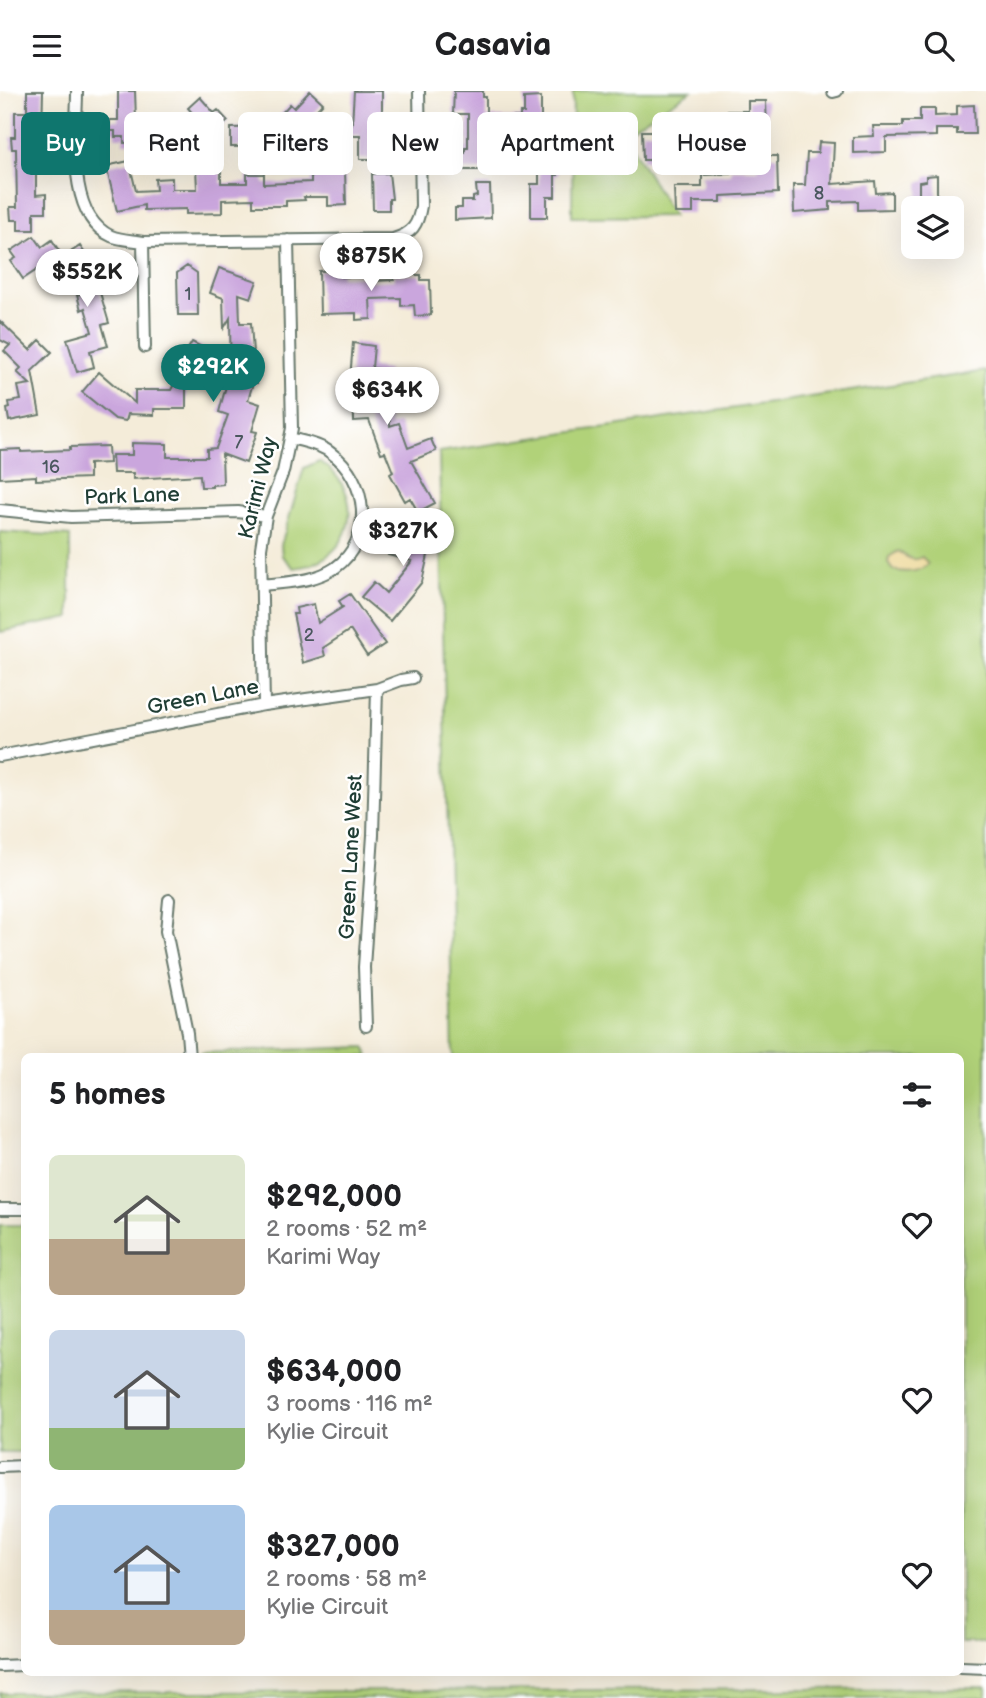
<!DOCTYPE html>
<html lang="en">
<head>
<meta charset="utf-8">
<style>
	body { margin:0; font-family:"Balsamiq Sans",sans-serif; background:#f6f6f6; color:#202124; height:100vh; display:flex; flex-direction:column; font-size:26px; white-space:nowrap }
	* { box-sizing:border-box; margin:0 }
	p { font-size:23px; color:#757577 }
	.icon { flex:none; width:38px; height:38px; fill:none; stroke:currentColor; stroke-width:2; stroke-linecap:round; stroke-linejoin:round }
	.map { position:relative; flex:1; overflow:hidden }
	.details { position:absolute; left:21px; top:962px; width:943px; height:623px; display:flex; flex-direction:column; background:#fff; border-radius:10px; box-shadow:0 7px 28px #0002 }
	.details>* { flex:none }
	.top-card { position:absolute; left:21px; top:21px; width:945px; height:63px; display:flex; gap:14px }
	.buttons { position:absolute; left:901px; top:105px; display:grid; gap:14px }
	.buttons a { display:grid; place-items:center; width:63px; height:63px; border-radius:10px; background:#fff; box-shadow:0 7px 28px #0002; font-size:35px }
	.price { position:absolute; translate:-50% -60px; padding:0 16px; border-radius:24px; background:#fff; color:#222; font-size:23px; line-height:46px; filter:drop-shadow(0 2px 4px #0008) }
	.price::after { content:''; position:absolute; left:50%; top:42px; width:21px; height:16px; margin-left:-10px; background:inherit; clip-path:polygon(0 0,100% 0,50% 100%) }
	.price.on { background:#0f766e; color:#fff }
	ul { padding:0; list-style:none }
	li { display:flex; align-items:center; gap:21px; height:175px; padding:0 28px }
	li span { display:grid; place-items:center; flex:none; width:196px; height:140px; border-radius:10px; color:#555 }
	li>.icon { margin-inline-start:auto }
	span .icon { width:84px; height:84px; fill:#fffc; stroke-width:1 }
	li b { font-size:30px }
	h2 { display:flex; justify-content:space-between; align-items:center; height:84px; padding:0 28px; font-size:30px }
	.tag { padding:0 24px; border-radius:10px; background:#fff; box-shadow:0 7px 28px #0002; font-size:24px; line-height:63px }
	.tag.on { background:#0f766e; color:#fff }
	header { display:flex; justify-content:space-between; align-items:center; height:91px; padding:0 28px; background:#fff; font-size:32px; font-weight:700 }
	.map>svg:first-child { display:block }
</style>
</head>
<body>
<header><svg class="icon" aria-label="menu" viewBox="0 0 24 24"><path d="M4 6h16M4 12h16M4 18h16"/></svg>Casavia<svg class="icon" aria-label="search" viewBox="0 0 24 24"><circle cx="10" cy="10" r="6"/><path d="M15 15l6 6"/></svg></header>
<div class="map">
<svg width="986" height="1607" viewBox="0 0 986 1607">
	<rect width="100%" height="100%" fill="#fff"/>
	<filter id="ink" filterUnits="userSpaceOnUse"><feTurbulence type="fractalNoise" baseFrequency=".0143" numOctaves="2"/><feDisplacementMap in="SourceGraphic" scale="14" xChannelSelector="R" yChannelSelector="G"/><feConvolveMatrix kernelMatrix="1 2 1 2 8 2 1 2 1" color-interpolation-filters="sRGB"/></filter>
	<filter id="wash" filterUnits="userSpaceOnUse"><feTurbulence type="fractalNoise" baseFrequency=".00686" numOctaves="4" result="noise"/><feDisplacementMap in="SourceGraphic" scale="28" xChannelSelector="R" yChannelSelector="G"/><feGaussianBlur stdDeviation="1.57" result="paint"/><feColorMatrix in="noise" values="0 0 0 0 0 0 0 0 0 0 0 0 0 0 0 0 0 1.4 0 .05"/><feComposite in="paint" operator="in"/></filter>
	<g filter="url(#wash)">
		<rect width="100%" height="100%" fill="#f4ecd9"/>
		<path fill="#b1d279" stroke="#688856" stroke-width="2" d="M 573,0 L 691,0 L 624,42 L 673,125 L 572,126 Z
			M 986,280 L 986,1552 L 961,1552 L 961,966 L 453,966 L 439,361 Z
			M 319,370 C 370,401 354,472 294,477 L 282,465 L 281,454 L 304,377 Z
			M 0,441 L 70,445 L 70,527 L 0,541 Z
			M 365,956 L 369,966 L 201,966 L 201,962 Z
			M 0,1134 L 24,1134 L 24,1361 L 0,1361 Z
			M 986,1597 L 986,1607 L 0,1607 L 0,1602 Z"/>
		<path fill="#eeda9e" stroke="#868c69" stroke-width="2" d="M 898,460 C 906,465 912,472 922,466 L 928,472 C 921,482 904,482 893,479 L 888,472 L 889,466 Z"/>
		<g id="blocks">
			<path fill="#caa6dd" d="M 27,0 L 43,0 L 42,43 L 46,43 L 47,57 L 36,58 L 36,104 L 46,103 L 46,121 L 34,121 L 34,139 L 18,139 L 18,129 L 11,129 L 10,116 L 17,116 L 16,58 L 12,58 L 11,46 L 15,46 L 15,21 L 27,21 Z
				M 118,0 L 135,0 L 136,29 L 158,28 L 158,40 L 152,40 L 152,51 L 124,52 L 124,46 L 115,46 L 115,40 L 110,40 L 110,29 L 118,29 Z
				M 310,0 L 323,12 L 292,45 L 292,64 L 271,64 L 271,55 L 231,56 L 231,37 L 290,35 L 279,25 L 290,13 L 294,17 Z
				M 354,0 L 382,0 L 382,49 L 378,49 L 378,68 L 360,68 L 360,44 L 346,44 L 345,33 L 352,33 Z
				M 454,0 L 483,0 L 483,6 L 486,6 L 486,26 L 520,26 L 520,22 L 524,22 L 524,7 L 541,6 L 541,39 L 483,39 L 484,79 L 455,79 L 454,61 L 465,61 L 465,56 L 468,56 L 468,23 L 453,23 Z
				M 200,6 L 214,22 L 218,19 L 228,30 L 205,51 L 195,40 L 202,33 L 188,17 Z
				M 748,10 L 766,10 L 767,38 L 739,38 L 739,52 L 720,52 L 720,20 L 748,20 Z
				M 974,14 L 975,43 L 957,43 L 957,38 L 936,38 L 936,45 L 886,46 L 886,61 L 853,62 L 853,46 L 874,45 L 873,35 L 903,35 L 903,30 L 920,30 L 920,18 L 935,18 L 935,25 L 957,24 L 957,15 Z
				M 670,26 L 688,26 L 689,58 L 661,59 L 661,69 L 643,69 L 642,40 L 671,40 Z
				M 557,43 L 558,84 L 555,84 L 555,106 L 547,106 L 547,126 L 531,126 L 531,93 L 539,93 L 539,60 L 536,60 L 536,44 Z
				M 819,51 L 834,52 L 832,93 L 875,90 L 876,102 L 892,101 L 892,118 L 858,119 L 858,110 L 830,111 L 830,119 L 794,122 L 793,94 L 805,94 L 807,62 L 818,62 Z
				M 759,65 L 777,65 L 778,102 L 721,105 L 721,111 L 693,111 L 693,122 L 675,122 L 674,96 L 702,96 L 702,84 L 731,83 L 731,78 L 759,78 Z
				M 129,70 L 136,100 L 156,99 L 155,88 L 172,87 L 172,98 L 197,98 L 196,77 L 221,76 L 221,92 L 247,92 L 247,83 L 264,83 L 264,93 L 311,91 L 311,81 L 345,79 L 346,114 L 328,115 L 328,106 L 304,106 L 305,109 L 286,110 L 286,115 L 253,115 L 253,108 L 222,109 L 222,122 L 186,123 L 186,118 L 144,119 L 144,114 L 117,120 L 106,75 Z
				M 389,82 L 392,108 L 389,108 L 389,119 L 373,119 L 372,83 Z
				M 937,84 L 937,117 L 914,117 L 914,104 L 919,104 L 919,91 L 926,90 L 926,85 Z
				M 476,94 L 490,94 L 491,127 L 455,129 L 455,117 L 462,117 L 462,110 L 473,110 L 473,106 L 477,105 Z
				M 34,145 L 42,156 L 52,149 L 61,163 L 23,188 L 11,170 L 16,167 L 11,160 Z
				M 80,155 L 100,185 L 96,188 L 109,232 L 102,234 L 108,255 L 90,260 L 94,276 L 77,281 L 67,248 L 92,241 L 85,217 L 81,219 L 77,204 L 83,202 L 60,168 Z
				M 187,175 L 197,182 L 198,224 L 178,224 L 177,182 Z
				M 219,177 L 257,190 L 251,207 L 239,203 L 240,232 L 251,232 L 254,277 L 256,277 L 257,292 L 253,292 L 248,309 L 260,313 L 252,340 L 257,341 L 246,372 L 222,363 L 223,393 L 212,394 L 212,396 L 201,396 L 200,384 L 133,388 L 133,382 L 113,382 L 112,364 L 132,364 L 132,352 L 167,353 L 167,366 L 207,366 L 207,358 L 216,357 L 228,324 L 219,321 L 226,295 L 231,296 L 230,227 L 224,237 L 223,207 L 210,202 Z
				M 341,179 L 341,186 L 371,185 L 371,190 L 394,189 L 394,184 L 421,184 L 421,189 L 430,189 L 431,224 L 415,225 L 414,214 L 401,215 L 401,207 L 370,208 L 371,228 L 356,229 L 356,222 L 320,223 L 319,180 Z
				M 0,230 L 30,259 L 40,249 L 52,261 L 32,280 L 40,324 L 9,330 L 7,318 L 10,317 L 9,311 L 21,309 L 18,295 L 30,293 L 17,281 L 21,277 L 4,260 L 10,254 L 0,249 Z
				M 192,251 L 211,261 L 193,296 L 186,293 L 186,318 L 154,318 L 154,324 L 128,323 L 126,330 L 115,328 L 82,301 L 99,281 L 135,312 L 135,299 L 171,299 L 190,263 L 186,261 Z
				M 353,252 L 374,255 L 372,277 L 388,279 L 385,305 L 388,305 L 390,335 L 399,332 L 408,357 L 431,348 L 436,360 L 411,370 L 435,412 L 418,421 L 410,407 L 405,410 L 390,383 L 393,381 L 385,361 L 381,362 L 369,329 L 354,330 L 353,288 L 350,288 Z
				M 108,355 L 109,372 L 89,373 L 89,387 L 36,389 L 36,385 L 0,387 L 0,359 L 21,358 L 21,361 L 70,359 L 70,356 Z
				M 396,429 L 434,437 L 422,491 L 390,530 L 361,506 L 374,491 L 386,502 L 412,470 L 388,464 Z
				M 350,503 L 385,553 L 367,565 L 350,539 L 323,557 L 325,565 L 303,572 L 293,523 L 297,523 L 296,517 L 314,513 L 318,532 L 343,516 L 339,510 Z"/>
		</g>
	</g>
	<g filter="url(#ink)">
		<use href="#blocks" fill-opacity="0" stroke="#6a7a6e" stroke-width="2"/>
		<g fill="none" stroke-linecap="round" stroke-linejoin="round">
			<defs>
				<path id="minor" d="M 77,0 C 77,41 65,124 111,145 C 121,149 132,149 143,151 L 393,148 C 412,143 418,134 421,115 L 419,0
					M 833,1 L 837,0
					M 143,151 L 145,256
					M 0,419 L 71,426 L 238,421 L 266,425
					M 263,494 C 287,491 314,491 335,477 C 375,448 368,388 331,362 C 320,353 304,351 291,347
					M 264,614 L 261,457 L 266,425 L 283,381 L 292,337 L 288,149
					M 0,665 L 264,614 L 377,598 L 401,589 L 413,587
					M 169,809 L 166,840 L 187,942 L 189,966
					M 366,935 L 364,876 L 373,744 L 377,598
					M 0,1118 L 24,1118
					M 0,1376 L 24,1375
					M 0,1575 L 24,1574
					M 961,1576 L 986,1577"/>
			</defs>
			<use href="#minor" stroke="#6a7a6e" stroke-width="14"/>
			<use href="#minor" stroke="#fff" stroke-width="10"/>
		</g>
	</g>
	<g text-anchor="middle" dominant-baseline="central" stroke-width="5" stroke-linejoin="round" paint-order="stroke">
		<g font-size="18" fill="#4a575e">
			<text x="819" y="102">8</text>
			<text x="188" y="203">1</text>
			<text x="239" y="351">7</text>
			<text x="51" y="376">16</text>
			<text x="309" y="544">2</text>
		</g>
		<g font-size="21" fill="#1f3d34" stroke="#fff">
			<text transform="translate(258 397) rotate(-76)">Karimi Way</text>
			<text transform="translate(132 405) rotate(-2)">Park Lane</text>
			<text transform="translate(203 606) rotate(-11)">Green Lane</text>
			<text transform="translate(351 766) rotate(-87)">Green Lane West</text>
		</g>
	</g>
</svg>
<div class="buttons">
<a><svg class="icon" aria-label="layers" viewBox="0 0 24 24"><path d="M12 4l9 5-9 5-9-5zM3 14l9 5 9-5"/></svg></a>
</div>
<b class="price" style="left:371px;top:202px">$875K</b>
<b class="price" style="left:87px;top:218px">$552K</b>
<b class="price on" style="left:213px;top:313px">$292K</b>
<b class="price" style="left:387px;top:336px">$634K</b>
<b class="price" style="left:403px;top:477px">$327K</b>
<div class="top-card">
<a class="tag on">Buy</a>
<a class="tag">Rent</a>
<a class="tag">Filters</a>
<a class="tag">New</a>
<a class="tag">Apartment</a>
<a class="tag">House</a>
</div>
<section class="details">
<h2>5 homes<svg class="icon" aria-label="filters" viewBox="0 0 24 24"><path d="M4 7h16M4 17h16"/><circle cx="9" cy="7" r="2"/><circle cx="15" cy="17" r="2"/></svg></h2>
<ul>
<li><span style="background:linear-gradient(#dfe7d0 60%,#b9a48a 0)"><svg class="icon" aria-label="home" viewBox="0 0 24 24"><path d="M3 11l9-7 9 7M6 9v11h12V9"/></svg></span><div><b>$292,000</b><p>2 rooms · 52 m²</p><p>Karimi Way</p></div><svg class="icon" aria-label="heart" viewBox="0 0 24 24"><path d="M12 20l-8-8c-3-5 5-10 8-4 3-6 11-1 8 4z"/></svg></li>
<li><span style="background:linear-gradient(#c9d6e8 70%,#8fb573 0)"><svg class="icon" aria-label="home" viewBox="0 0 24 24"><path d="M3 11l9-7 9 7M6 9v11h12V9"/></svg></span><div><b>$634,000</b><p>3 rooms · 116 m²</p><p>Kylie Circuit</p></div><svg class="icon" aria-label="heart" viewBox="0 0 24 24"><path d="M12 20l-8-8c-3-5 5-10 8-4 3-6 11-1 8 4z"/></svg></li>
<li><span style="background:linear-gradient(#a9c7e8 75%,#b9a48a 0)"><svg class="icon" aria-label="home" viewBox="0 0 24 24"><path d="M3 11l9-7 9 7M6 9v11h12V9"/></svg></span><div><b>$327,000</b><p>2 rooms · 58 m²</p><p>Kylie Circuit</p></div><svg class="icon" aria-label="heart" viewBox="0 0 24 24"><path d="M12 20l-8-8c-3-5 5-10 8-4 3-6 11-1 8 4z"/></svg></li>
</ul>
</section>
</div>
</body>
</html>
